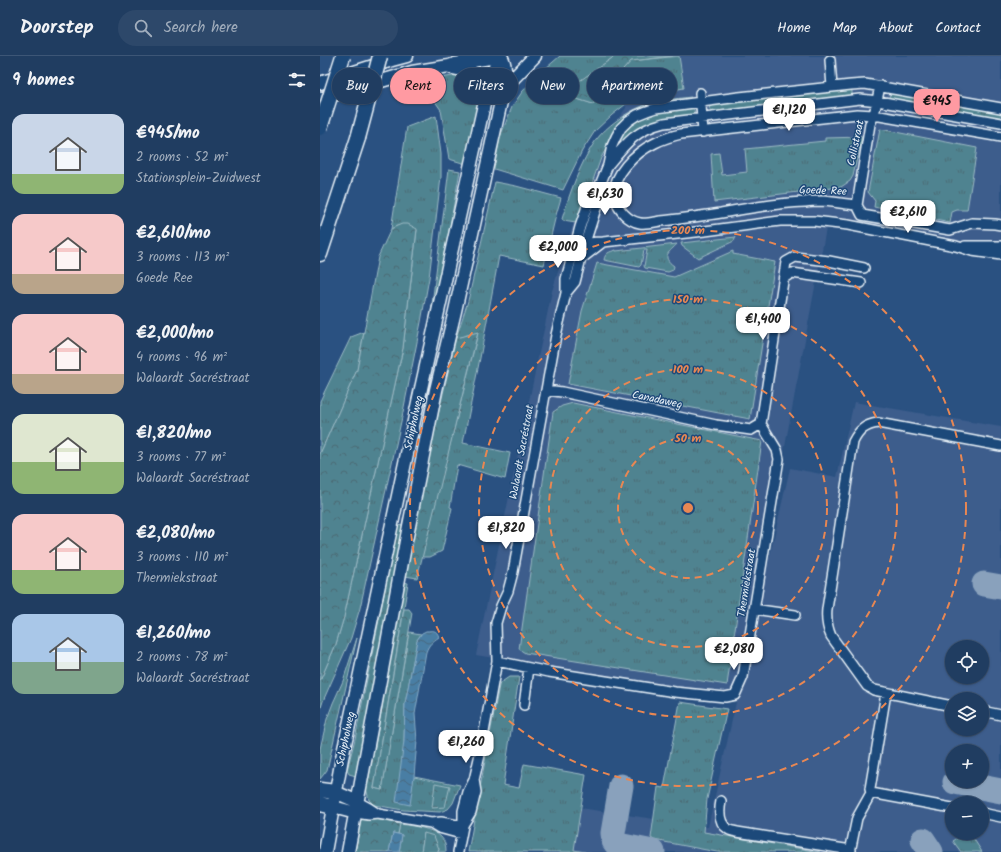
<!DOCTYPE html>
<html lang="en">
<head>
<meta charset="utf-8">
<style>
	body { margin:0; font-family:Kalam,sans-serif; background:#2d486a; color:#f1f3f6; height:100vh; display:flex; flex-direction:column; font-size:15px; white-space:nowrap }
	* { box-sizing:border-box; margin:0 }
	p { font-size:13px; color:#a2aebd }
	.icon { flex:none; width:22px; height:22px; fill:none; stroke:currentColor; stroke-width:2; stroke-linecap:round; stroke-linejoin:round }
	.map { position:relative; flex:1; overflow:hidden }
	.side { display:flex; flex-direction:column; background:#203d61; width:320px }
	.side>* { flex:none }
	.banner { position:absolute; left:12px; top:12px; width:380px; height:36px; display:flex; gap:8px }
	.controls { position:absolute; left:625px; top:584px; display:grid; gap:8px }
	.controls a { display:grid; place-items:center; width:44px; height:44px; border-radius:50%; background:#203d61; box-shadow:0 1px 3px #0004,0 0 0 1px #3d5676; font-size:20px }
	.price { position:absolute; translate:-50% -34px; padding:0 9px; border-radius:8px; background:#fff; color:#222; font-size:13px; line-height:26px; filter:drop-shadow(0 1px 2px #0008) }
	.price::after { content:''; position:absolute; left:50%; top:24px; width:12px; height:9px; margin-left:-6px; background:inherit; clip-path:polygon(0 0,100% 0,50% 100%) }
	.price.selected { background:#ff9aa2; color:#111 }
	ul { padding:0; list-style:none }
	li { display:flex; align-items:center; gap:12px; height:100px; padding:0 12px }
	li span { display:grid; place-items:center; flex:none; width:112px; height:80px; border-radius:12px; color:#555 }
	li>.icon { margin-inline-start:auto }
	span .icon { width:48px; height:48px; fill:#fffc; stroke-width:1 }
	li b { font-size:17px }
	h2 { display:flex; justify-content:space-between; align-items:center; height:48px; padding:0 12px; font-size:17px }
	.tag { padding:0 14px; border-radius:18px; background:#203d61; box-shadow:0 1px 3px #0004,0 0 0 1px #3d5676; font-size:14px; line-height:36px }
	.tag.selected { background:#ff9aa2; color:#111 }
	header { display:flex; align-items:center; gap:24px; box-sizing:border-box; height:56px; padding:0 20px; background:#203d61; border-bottom:1px solid #3d5676 }
	header strong { font-size:19px }
	nav { display:flex; gap:22px; margin-inline-start:auto; font-size:14px }
	.search { width:280px; height:36px; background:#2d486a; display:flex; align-items:center; gap:10px; box-sizing:border-box; padding:0 14px; border-radius:22px; color:#a2aebd; font-size:15px }
	main { display:flex; flex:1; min-height:0 }
	.map>svg:first-child { display:block }
</style>
</head>
<body>
<header>
<strong>Doorstep</strong>
<div class="search"><svg class="icon" aria-label="search" viewBox="0 0 24 24"><circle cx="10" cy="10" r="6"/><path d="M15 15l6 6"/></svg>Search here</div>
<nav><a>Home</a><a>Map</a><a>About</a><a>Contact</a></nav>
</header>
<main>
<section class="side">
<h2>9 homes<svg class="icon" aria-label="filters" viewBox="0 0 24 24"><path d="M4 7h16M4 17h16"/><circle cx="9" cy="7" r="2"/><circle cx="15" cy="17" r="2"/></svg></h2>
<ul>
<li><span style="background:linear-gradient(#c9d6e8 75%,#8fb573 0)"><svg class="icon" aria-label="home" viewBox="0 0 24 24"><path d="M3 11l9-7 9 7M6 9v11h12V9"/></svg></span><div><b>€945/mo</b><p>2 rooms · 52 m²</p><p>Stationsplein-Zuidwest</p></div></li>
<li><span style="background:linear-gradient(#f6c9c9 75%,#b9a48a 0)"><svg class="icon" aria-label="home" viewBox="0 0 24 24"><path d="M3 11l9-7 9 7M6 9v11h12V9"/></svg></span><div><b>€2,610/mo</b><p>3 rooms · 113 m²</p><p>Goede Ree</p></div></li>
<li><span style="background:linear-gradient(#f6c9c9 75%,#b9a48a 0)"><svg class="icon" aria-label="home" viewBox="0 0 24 24"><path d="M3 11l9-7 9 7M6 9v11h12V9"/></svg></span><div><b>€2,000/mo</b><p>4 rooms · 96 m²</p><p>Walaardt Sacréstraat</p></div></li>
<li><span style="background:linear-gradient(#dfe7d0 60%,#8fb573 0)"><svg class="icon" aria-label="home" viewBox="0 0 24 24"><path d="M3 11l9-7 9 7M6 9v11h12V9"/></svg></span><div><b>€1,820/mo</b><p>3 rooms · 77 m²</p><p>Walaardt Sacréstraat</p></div></li>
<li><span style="background:linear-gradient(#f6c9c9 70%,#8fb573 0)"><svg class="icon" aria-label="home" viewBox="0 0 24 24"><path d="M3 11l9-7 9 7M6 9v11h12V9"/></svg></span><div><b>€2,080/mo</b><p>3 rooms · 110 m²</p><p>Thermiekstraat</p></div></li>
<li><span style="background:linear-gradient(#a9c7e8 60%,#7fa58c 0)"><svg class="icon" aria-label="home" viewBox="0 0 24 24"><path d="M3 11l9-7 9 7M6 9v11h12V9"/></svg></span><div><b>€1,260/mo</b><p>2 rooms · 78 m²</p><p>Walaardt Sacréstraat</p></div></li>
</ul>
</section>
<div class="map">
<svg width="681" height="796" viewBox="0 0 681 796">
	<defs>
		<pattern id="grass-tufts" width="24" height="20" patternUnits="userSpaceOnUse"><rect width="24" height="20" fill="#4f8390"/><path d="M3 7l-1-3M5 7V3M7 7l1-3M15 17l-1-3M17 17v-4M19 17l1-3" fill="none" stroke="#4b6b74"/></pattern>
		<pattern id="forest-crowns" width="20" height="18" patternUnits="userSpaceOnUse"><rect width="20" height="18" fill="#4f8390"/><path d="M2 6a3 3 0 1 1 6 0M12 15a3 3 0 1 1 6 0" fill="none" stroke="#4b6b74"/></pattern>
		<pattern id="water-waves" width="16" height="10" patternUnits="userSpaceOnUse"><rect width="16" height="10" fill="#487ea4"/><path d="M0 5q4-4 8 0t8 0" fill="none" stroke="#47667c"/></pattern>
	</defs>
	<rect width="100%" height="100%" fill="#2a5181"/>
	<filter id="ink" filterUnits="userSpaceOnUse"><feTurbulence type="fractalNoise" baseFrequency=".025" numOctaves="2"/><feDisplacementMap in="SourceGraphic" scale="8" xChannelSelector="R" yChannelSelector="G"/><feConvolveMatrix kernelMatrix="1 2 1 2 8 2 1 2 1" color-interpolation-filters="sRGB"/></filter>
	<g filter="url(#ink)">
		<path fill="#3c5d8c" fill-rule="evenodd" d="M 302,0 L 681,0 L 681,196 L 508,162 L 420,629 L 470,412 L 517,421 L 534,346 L 681,371 L 681,796 L 174,796 L 186,741 L 388,771 L 417,642 L 156,599 L 232,235 L 278,90 L 306,52 ZM 632,591 L 662,591 L 662,621 L 632,621 ZM 632,643 L 662,643 L 662,673 L 632,673 ZM 632,695 L 662,695 L 662,725 L 632,725 ZM 632,747 L 662,747 L 662,777 L 632,777 Z"/>
		<path fill="url(#grass-tufts)" stroke="#9cbac4" d="M 240,0 L 295,0 L 242,38 L 273,48 L 311,5 L 359,0 L 364,32 L 315,41 L 292,59 L 275,75 L 262,95 L 243,134 L 174,113 L 180,81 L 192,51 L 202,36 L 218,19 Z
			M 145,18 C 153,23 158,27 160,36 L 146,108 L 129,103 L 121,54 L 110,38 L 108,24 Z
			M 529,34 L 532,35 L 532,38 L 530,40 L 393,56 L 391,56 L 389,52 L 392,49 Z
			M 571,37 L 573,37 L 681,56 L 681,63 L 570,43 L 569,41 Z
			M 371,41 L 369,45 L 321,54 L 291,83 L 281,102 L 258,166 L 256,167 L 243,165 L 242,163 C 249,139 261,105 276,84 C 287,70 304,58 320,51 C 335,44 355,43 371,41 Z
			M 371,52 L 373,52 C 374,54 375,56 374,58 L 372,59 C 353,61 333,62 317,73 C 309,78 303,85 296,92 C 301,74 318,60 336,56 C 347,54 359,53 371,52 Z
			M 116,60 L 121,98 L 121,121 L 109,222 L 101,266 L 82,361 L 40,552 L 31,582 L 3,645 L 0,655 L 0,625 L 16,588 L 24,561 L 83,292 L 97,174 L 77,170 L 71,173 L 87,71 Z
			M 560,73 L 657,92 L 647,154 L 637,154 L 632,156 L 630,167 L 554,151 L 555,145 L 548,136 Z
			M 542,81 L 533,120 L 530,125 L 521,131 L 394,146 L 391,98 L 399,97 L 402,119 L 427,116 L 425,93 L 505,85 L 505,82 Z
			M 129,113 L 140,115 L 129,175 L 110,264 Z
			M 175,126 L 196,130 L 241,142 L 236,159 L 224,209 L 179,200 L 160,302 L 143,387 L 190,397 L 185,423 L 137,409 L 130,451 L 132,452 L 122,495 L 110,501 L 102,501 L 158,277 L 136,282 L 148,245 Z
			M 416,181 L 414,185 L 378,202 L 362,190 L 361,187 Z
			M 357,188 C 350,196 340,200 354,210 L 353,214 L 348,216 L 325,212 L 324,210 L 327,194 L 324,194 L 321,209 L 319,211 L 284,204 C 285,197 289,196 296,194 L 296,195 Z
			M 413,195 L 413,198 L 455,206 L 430,363 L 248,328 L 262,255 L 277,207 L 354,221 Z
			M 44,276 L 37,314 L 0,398 L 0,345 L 31,281 Z
			M 253,347 L 442,385 L 407,629 L 205,597 L 199,593 L 233,356 L 242,350 Z
			M 78,469 L 83,470 L 40,719 L 36,720 L 29,718 L 27,714 L 35,683 Z
			M 84,526 L 88,527 L 54,732 L 62,734 L 89,576 L 101,578 L 97,584 L 85,648 L 84,685 L 89,749 L 94,720 L 140,729 L 133,747 L 128,753 L 120,756 L 83,754 L 54,749 L 49,744 L 46,732 L 49,721 L 57,679 Z
			M 37,582 L 7,714 L 4,718 L 0,723 L 0,693 L 7,663 L 13,647 L 23,625 Z
			M 189,621 L 199,621 L 183,729 L 199,732 L 204,708 L 266,719 L 254,794 L 265,796 L 148,796 L 179,630 L 180,627 Z
			M 360,646 L 407,653 L 387,743 L 384,776 L 500,796 L 397,796 L 334,784 L 331,782 L 338,731 L 344,732 Z
			M 80,768 C 92,770 113,772 121,781 C 125,785 126,791 126,796 L 118,796 L 119,793 L 104,777 L 101,796 L 79,796 L 82,779 L 78,778 Z
			M 645,777 L 650,777 L 662,796 L 641,796 L 633,785 Z"/>
		<path fill="url(#forest-crowns)" stroke="#9cbac4" d="M 295,0 L 353,0 L 311,5 L 273,48 L 241,38 Z
			M 82,168 L 88,168 L 97,173 L 83,292 L 24,561 L 16,588 L 0,625 L 0,398 L 37,314 L 58,201 L 71,173 L 77,170 Z
			M 158,276 L 147,320 L 120,431 L 97,522 L 85,520 L 98,445 L 136,282 Z
			M 84,553 L 89,553 L 92,557 L 62,734 L 54,732 Z
			M 115,727 L 130,730 L 125,751 L 112,752 Z
			M 45,761 L 80,768 L 78,778 L 73,777 L 69,796 L 35,796 L 41,763 Z
			M 104,777 L 114,780 L 119,793 L 118,796 L 101,796 Z"/>
		<path fill="url(#water-waves)" stroke="#88acc6" d="M 106,575 C 114,575 116,573 119,581 C 112,586 109,588 106,596 L 95,658 L 97,685 L 94,720 L 90,749 L 76,746 L 84,685 L 85,648 L 97,584 L 102,577 Z
			M 73,777 L 82,779 L 79,796 L 69,796 Z"/>
		<g fill="none" stroke-linecap="round" stroke-linejoin="round">
			<path stroke="#89a1bc" stroke-width="25" d="M 664,528 L 681,531
				M 635,726 L 681,735
				M 301,730 L 293,777 L 294,785 L 297,789 L 303,790 L 333,796
				M 603,784 L 611,796"/>
			<defs>
				<path id="minor" d="M 510,4 L 512,31
					M 380,37 L 383,76
					M 289,108 C 306,87 316,74 344,67 L 540,43 L 558,45 L 681,67
					M 537,149 C 526,148 514,146 503,145 C 497,145 491,145 485,146 C 457,147 429,152 401,157 C 381,160 361,163 341,165 C 334,166 326,168 320,167 C 308,165 298,154 295,142 C 290,120 316,96 335,87 C 343,83 352,80 361,78 L 537,58 L 554,59 L 681,81
					M 537,149 L 542,159 L 630,174 L 652,167 L 675,168 L 681,169
					M 537,149 L 550,68 L 554,59 L 560,30
					M 645,190 L 681,190
					M 255,191 C 265,187 273,186 283,186 L 385,175 L 460,165 L 494,165 L 528,169 L 636,190 L 652,195 L 681,199
					M 261,203 L 283,186
					M 464,222 L 472,217 L 541,227
					M 246,237 L 255,226 L 265,187 L 280,140 L 280,129
					M 226,334 L 242,336 L 396,369 L 431,374 L 441,368
					M 434,553 L 475,559
					M 177,605 L 229,616 L 355,636 L 405,641 L 415,639 L 423,621 L 459,403 L 457,394 L 441,368 L 466,206 L 475,201 L 509,205 L 544,212
					M 204,649 L 209,612
					M 632,650 L 554,634 L 547,630 L 511,580 C 507,571 506,563 507,553 L 533,386 C 539,374 545,369 558,367 L 681,390
					M 662,655 L 681,659
					M 551,737 L 632,752
					M 401,745 C 399,755 398,767 408,773 C 410,775 414,775 417,776 L 531,794
					M 38,746 L 49,752 L 58,758
					M 36,757 L 49,759 L 58,758 L 111,767 L 121,766 L 143,770
					M 662,757 L 681,761
					M 111,767 L 119,772 L 141,778
					M 143,769 L 151,756 L 156,736 L 154,724
					M 138,796 L 143,770 L 143,755 L 148,736 L 154,724 L 160,698 L 177,605 L 176,567 L 181,550 L 188,535 L 193,516 L 236,279 L 246,237 L 246,223 L 260,171 L 271,139 L 280,129 L 288,109 L 292,90 L 296,81 L 301,72 L 308,65 L 317,59 L 327,55 L 336,52 L 419,41 L 531,29 L 545,28 L 681,52
					M 530,796 L 537,762 L 551,737 L 550,733 L 566,637"/>
				<path id="major" d="M 130,11 C 137,14 143,13 150,15 C 159,18 163,28 167,35
					M 0,27 L 72,4 L 87,0
					M 184,32 L 215,0
					M 0,43 L 92,16 L 129,10 L 135,8 L 181,0
					M 15,736 L 38,746
					M 13,751 L 36,757
					M 5,796 L 22,702 L 98,346 L 167,35 C 171,23 173,10 181,0
					M 28,796 L 86,485 L 116,334 L 135,255 L 184,32 C 185,20 187,10 181,0"/>
				<path id="highway" d="M 0,198 L 38,82
					M 0,734 L 15,736
					M 0,748 L 13,751"/>
			</defs>
			<use href="#minor" stroke="#e8f1f8" stroke-width="12"/>
			<use href="#major" stroke="#e8f1f8" stroke-width="15"/>
			<use href="#highway" stroke="#e8f1f8" stroke-width="17"/>
			<use href="#minor" stroke="#1f4a7a" stroke-width="9"/>
			<use href="#major" stroke="#1f4a7a" stroke-width="12"/>
			<use href="#highway" stroke="#1f4a7a" stroke-width="14"/>
			<defs>
				<path id="highway-bridge" d="M 0,72 L 23,0
					M 38,82 L 60,0"/>
			</defs>
			<use href="#highway-bridge" stroke="#e8f1f8" stroke-width="17" stroke-linecap="butt"/>
			<use href="#highway-bridge" stroke="#1f4a7a" stroke-width="14"/>
		</g>
	</g>
	<g fill="none" stroke="#e88753" stroke-width="2" stroke-dasharray="7 5">
		<circle cx="368" cy="452" r="70"/>
		<circle cx="368" cy="452" r="139"/>
		<circle cx="368" cy="452" r="209"/>
		<circle cx="368" cy="452" r="278"/>
	</g>
	<g text-anchor="middle" dominant-baseline="central" stroke-width="3" stroke-linejoin="round" paint-order="stroke">
		<g font-size="11" fill="#e8f1f8" stroke="#1f4a7a">
			<text transform="translate(536 87) rotate(-78)">Collistraat</text>
			<text transform="translate(503 135) rotate(2)">Goede Ree</text>
			<text transform="translate(337 344) rotate(12)">Canadaweg</text>
			<text transform="translate(94 367) rotate(-78)">Schipholweg</text>
			<text transform="translate(202 396) rotate(-80)">Walaardt Sacréstraat</text>
			<text transform="translate(427 527) rotate(-81)">Thermiekstraat</text>
			<text transform="translate(26 683) rotate(-78)">Schipholweg</text>
		</g>
	</g>
	<circle cx="368" cy="452" r="6" fill="#e88753" stroke="#1f4a7a" stroke-width="2"/>
	<g font-size="12" text-anchor="middle" font-weight="bold" fill="#e88753" stroke="#1f4a7a" stroke-width="3" stroke-linejoin="round" paint-order="stroke">
		<text x="368" y="178">200 m</text>
		<text x="368" y="247">150 m</text>
		<text x="368" y="317">100 m</text>
		<text x="368" y="386">50 m</text>
	</g>
</svg>
<div class="controls">
<a><svg class="icon" aria-label="locate" viewBox="0 0 24 24"><circle cx="12" cy="12" r="6"/><path d="M12 2v4M12 18v4M2 12h4M18 12h4"/></svg></a>
<a><svg class="icon" aria-label="layers" viewBox="0 0 24 24"><path d="M12 4l9 5-9 5-9-5zM3 14l9 5 9-5"/></svg></a>
<a>+</a>
<a>−</a>
</div>
<b class="price selected" style="left:617px;top:67px">€945</b>
<b class="price" style="left:469px;top:76px">€1,120</b>
<b class="price" style="left:285px;top:160px">€1,630</b>
<b class="price" style="left:588px;top:178px">€2,610</b>
<b class="price" style="left:238px;top:213px">€2,000</b>
<b class="price" style="left:443px;top:285px">€1,400</b>
<b class="price" style="left:186px;top:494px">€1,820</b>
<b class="price" style="left:414px;top:615px">€2,080</b>
<b class="price" style="left:146px;top:708px">€1,260</b>
<div class="banner">
<a class="tag">Buy</a>
<a class="tag selected">Rent</a>
<a class="tag">Filters</a>
<a class="tag">New</a>
<a class="tag">Apartment</a>
</div>
</div>
</main>
</body>
</html>
